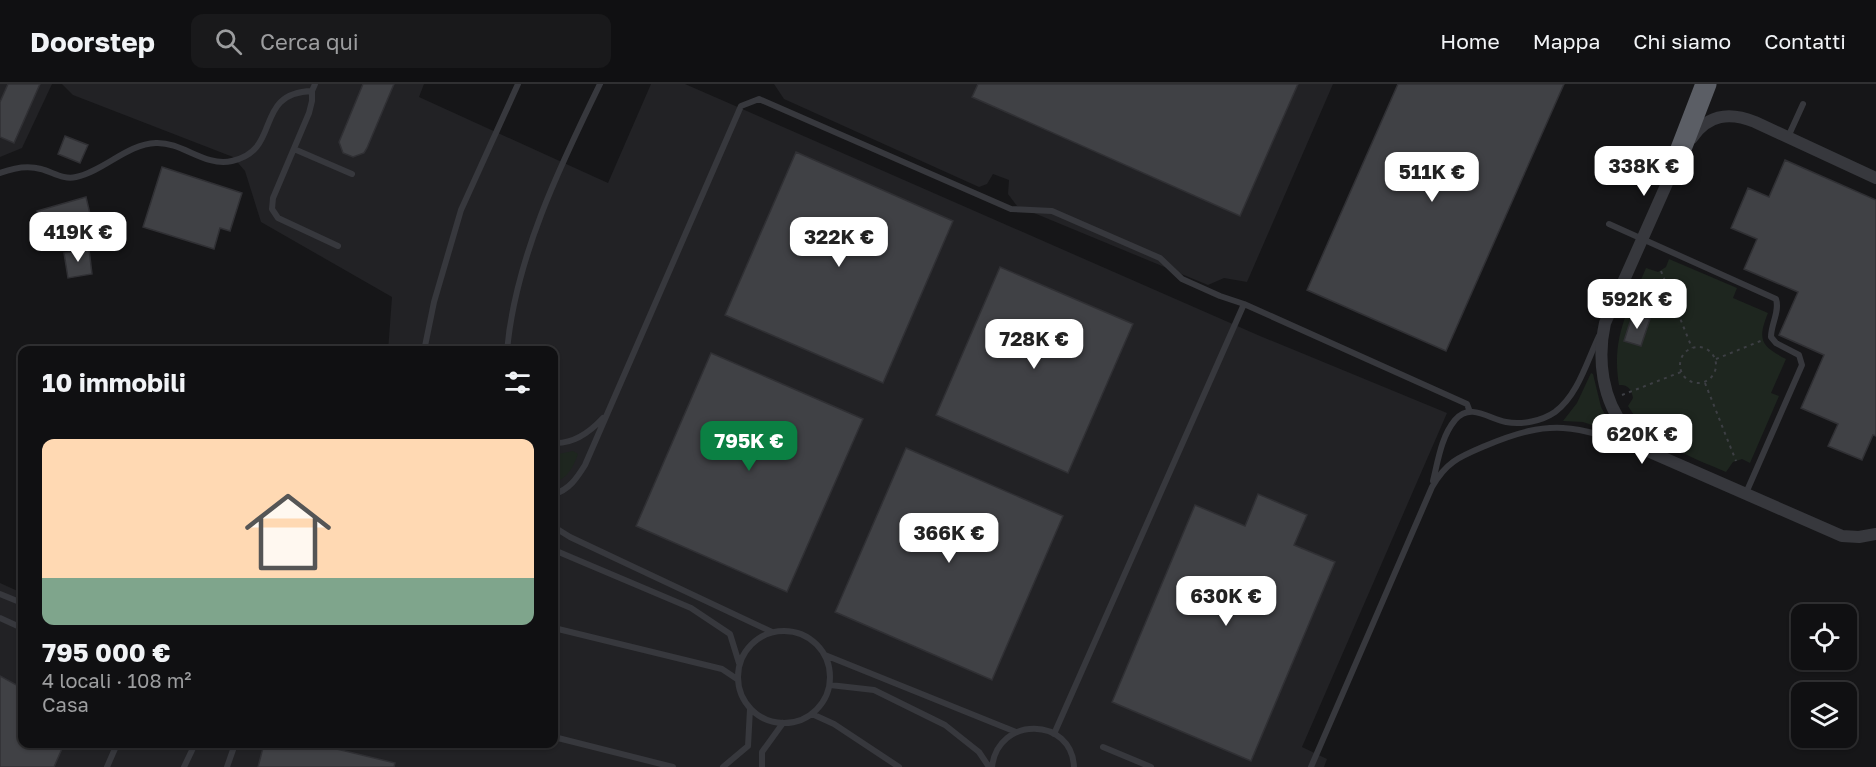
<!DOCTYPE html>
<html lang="it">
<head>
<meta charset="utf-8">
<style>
	body { margin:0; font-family:"Golos Text",sans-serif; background:#19191b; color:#f1f3f6; height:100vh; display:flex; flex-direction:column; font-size:22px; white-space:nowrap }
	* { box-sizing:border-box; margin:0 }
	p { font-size:20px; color:#9c9d9f }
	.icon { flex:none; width:33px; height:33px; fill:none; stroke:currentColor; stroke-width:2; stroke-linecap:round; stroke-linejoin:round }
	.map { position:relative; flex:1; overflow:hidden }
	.side { position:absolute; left:18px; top:262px; width:540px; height:402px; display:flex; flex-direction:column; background:#101012; border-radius:12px; box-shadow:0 2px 4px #0004,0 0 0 2px #303032 }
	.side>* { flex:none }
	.controls { position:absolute; left:1791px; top:520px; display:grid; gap:12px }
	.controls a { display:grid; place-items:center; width:66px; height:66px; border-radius:12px; background:#101012; box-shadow:0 2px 4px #0004,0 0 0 2px #303032; font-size:30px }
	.price { position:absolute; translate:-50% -51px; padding:0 14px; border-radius:12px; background:#fff; color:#222; font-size:20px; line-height:39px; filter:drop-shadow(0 2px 3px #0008) }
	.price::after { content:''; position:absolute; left:50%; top:36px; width:18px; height:14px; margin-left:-9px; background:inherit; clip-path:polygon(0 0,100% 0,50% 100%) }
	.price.selected { background:#0b8043; color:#fff }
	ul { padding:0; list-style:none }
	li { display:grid; align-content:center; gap:12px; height:318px; padding:0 24px }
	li+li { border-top:2px solid #303032 }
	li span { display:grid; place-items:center; height:186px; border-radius:12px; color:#555 }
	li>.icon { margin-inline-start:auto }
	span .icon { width:108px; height:108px; fill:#fffc; stroke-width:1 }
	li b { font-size:26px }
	h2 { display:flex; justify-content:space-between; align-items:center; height:72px; padding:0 24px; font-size:26px }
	header { display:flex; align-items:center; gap:36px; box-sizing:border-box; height:84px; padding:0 30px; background:#101012; border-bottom:2px solid #303032 }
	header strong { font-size:28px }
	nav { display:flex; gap:33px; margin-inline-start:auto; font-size:21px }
	.search { width:420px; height:54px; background:#19191b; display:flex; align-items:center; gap:15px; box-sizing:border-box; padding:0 21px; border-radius:12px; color:#9c9d9f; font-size:22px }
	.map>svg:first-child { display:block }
</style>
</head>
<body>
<header>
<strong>Doorstep</strong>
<div class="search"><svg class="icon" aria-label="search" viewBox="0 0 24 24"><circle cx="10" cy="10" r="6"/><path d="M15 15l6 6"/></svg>Cerca qui</div>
<nav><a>Home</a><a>Mappa</a><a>Chi siamo</a><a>Contatti</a></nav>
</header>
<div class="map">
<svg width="1876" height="683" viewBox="0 0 1876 683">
	<rect width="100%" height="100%" fill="#161618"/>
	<path fill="#222225" d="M 0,0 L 52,0 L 22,64 L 0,73 Z
		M 62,0 L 424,0 L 419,13 L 608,99 L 651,0 L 685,0 L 1260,252 L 1447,329 L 1302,663 L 1327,675 L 1324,683 L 0,683 L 0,499 L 22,509 L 22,660 L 554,660 L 554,267 L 388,267 L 392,213 L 261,138 L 245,87 L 233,73 L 73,11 Z
		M 774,0 L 1333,0 L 1247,198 L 1224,194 L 1208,201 L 1017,122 L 1008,110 L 1009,96 L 993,90 L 987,100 L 979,103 L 784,15 Z"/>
	<path fill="#1e261f" d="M 1669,175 L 1737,204 L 1733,214 L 1768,229 C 1757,256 1761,262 1786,275 L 1771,309 L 1779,312 L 1750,379 L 1742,375 L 1733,378 L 1726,388 C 1689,372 1650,359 1628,322 L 1633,314 C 1632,306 1628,300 1619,301 C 1611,253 1628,227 1646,184 L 1658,188 L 1666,183 Z
		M 1591,289 L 1593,290 L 1601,323 L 1615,349 L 1583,338 L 1563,337 L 1577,319 Z
		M 573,367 L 578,370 C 573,384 568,393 554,399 L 554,371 Z"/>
	<path fill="#404145" stroke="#303034" stroke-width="1.5" d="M 8,0 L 40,0 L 14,59 L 0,53 L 0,18 Z
		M 363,0 L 394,0 L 367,64 L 364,69 L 353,73 L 343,69 L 339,58 Z
		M 978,0 L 1298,0 L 1240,132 L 972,13 Z
		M 1398,0 L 1564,0 L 1446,267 L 1307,206 Z
		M 65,52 L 88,61 L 80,79 L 58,70 Z
		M 796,68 L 953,137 L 883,299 L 725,231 Z
		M 1785,76 L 1876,116 L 1876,352 L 1873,351 L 1862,376 L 1828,362 L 1838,340 L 1801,324 L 1824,271 L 1779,251 L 1798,208 L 1744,185 L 1757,155 L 1731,144 L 1748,104 L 1769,113 Z
		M 162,83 L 242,109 L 230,147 L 220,144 L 214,165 L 143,143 Z
		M 86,113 L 91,134 L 42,148 L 37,127 Z
		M 89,165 L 92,190 L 68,194 L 64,169 Z
		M 1000,183 L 1133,240 L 1068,389 L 936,331 Z
		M 1633,229 L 1650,235 L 1641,262 L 1624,257 Z
		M 711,269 L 863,335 L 787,508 L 636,442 Z
		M 906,364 L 1063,432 L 992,596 L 835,528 Z
		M 1258,410 L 1307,431 L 1294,461 L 1335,478 L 1251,677 L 1112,618 L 1195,421 L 1245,442 Z
		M 0,592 L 22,604 L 22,660 L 64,660 L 54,683 L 0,683 Z
		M 264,660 L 316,660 L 395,679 L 394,683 L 258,683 Z"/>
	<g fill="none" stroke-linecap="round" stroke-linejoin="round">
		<path stroke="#3d3f44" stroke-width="2" stroke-dasharray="3 4.5" stroke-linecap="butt" d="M 1661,187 L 1692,264
			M1680 281a18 18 0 1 1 36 0a18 18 0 1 1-36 0Z
			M 1716,275 L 1763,256
			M 1705,299 L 1736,377
			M 1622,311 L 1681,288"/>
		<path stroke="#37383d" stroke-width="6" d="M 312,7 L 312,17 L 309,29 L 273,114 L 272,125 L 278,134 L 338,162
			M 1788,53 L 1803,20
			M 294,65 L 352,90
			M 0,89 C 13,84 27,81 41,85 C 53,88 63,96 76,93 C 104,87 127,60 156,59 C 183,58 204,83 232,77 C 283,66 252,9 312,7 L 315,0
			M 1609,140 L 1776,215 C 1780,227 1771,240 1771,253 L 1776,259 L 1799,271 L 1802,281 L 1746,409
			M 1244,220 L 1467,320 L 1470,328
			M 424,267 L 434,218 L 461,126 L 518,0
			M 507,267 C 515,175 560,82 600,0
			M 554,359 C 573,360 590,348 603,334
			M 1433,397 C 1438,377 1441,353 1455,336 C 1471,318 1489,335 1506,338 C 1522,341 1542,337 1555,328 C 1578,311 1587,277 1599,252
			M 554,410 C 569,406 577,394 585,381 L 741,22 L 759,15 L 1011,125 L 1052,127 L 1160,174 L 1182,195 L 1220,212 L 1244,220 L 1054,650
			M 554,443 L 570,453 L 772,548
			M 554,466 L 691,524 L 730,550 L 739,579
			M 0,510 L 22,519
			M 0,534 L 22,544
			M 554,544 L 722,585 L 737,595
			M738 593a46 46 0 1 1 92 0a46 46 0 1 1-92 0Z
			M 825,571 L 1016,648
			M 830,601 L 874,606 L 945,641 L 979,668 L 989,683
			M 812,630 L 834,640 L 899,683
			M 554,653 L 673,683
			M 1103,663 L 1151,683
			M 107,683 L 117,660
			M 184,683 L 195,660
			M 227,683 L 235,660
			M 723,683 L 748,662 L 750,625
			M 762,683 L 762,668 L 783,639
			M 992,683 C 998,631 1072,633 1074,683
			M 1311,683 L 1432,403 C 1446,378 1459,373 1485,362 C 1551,334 1575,341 1641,365"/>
		<path stroke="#37383d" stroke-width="12" d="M 1692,54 C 1708,30 1730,28 1755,38 L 1876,94
			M 1676,79 L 1605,239 C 1597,275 1602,316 1626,345 C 1633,353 1642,361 1650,368 L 1842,452 L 1859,453 L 1876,450"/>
		<path stroke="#5b5e65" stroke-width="21" d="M 1674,83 L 1706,0"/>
	</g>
</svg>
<div class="controls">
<a><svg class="icon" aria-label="locate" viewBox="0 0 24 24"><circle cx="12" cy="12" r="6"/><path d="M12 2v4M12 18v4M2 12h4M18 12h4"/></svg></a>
<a><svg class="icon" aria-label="layers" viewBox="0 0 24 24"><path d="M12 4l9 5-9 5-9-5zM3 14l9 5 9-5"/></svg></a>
</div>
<b class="price" style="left:1644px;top:113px">338K €</b>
<b class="price" style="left:1432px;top:119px">511K €</b>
<b class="price" style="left:78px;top:179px">419K €</b>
<b class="price" style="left:839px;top:184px">322K €</b>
<b class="price" style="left:1637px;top:246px">592K €</b>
<b class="price" style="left:1034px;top:286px">728K €</b>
<b class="price" style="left:1642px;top:381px">620K €</b>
<b class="price selected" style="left:749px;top:388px">795K €</b>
<b class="price" style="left:949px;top:480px">366K €</b>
<b class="price" style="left:1226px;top:543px">630K €</b>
<section class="side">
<h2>10 immobili<svg class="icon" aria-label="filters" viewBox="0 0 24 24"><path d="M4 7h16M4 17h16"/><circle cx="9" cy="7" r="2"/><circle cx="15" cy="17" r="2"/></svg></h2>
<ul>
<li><span style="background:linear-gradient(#ffd9b3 75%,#7fa58c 0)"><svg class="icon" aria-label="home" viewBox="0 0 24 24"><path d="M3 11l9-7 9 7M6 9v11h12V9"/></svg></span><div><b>795 000 €</b><p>4 locali · 108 m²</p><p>Casa</p></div></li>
</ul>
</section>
</div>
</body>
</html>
